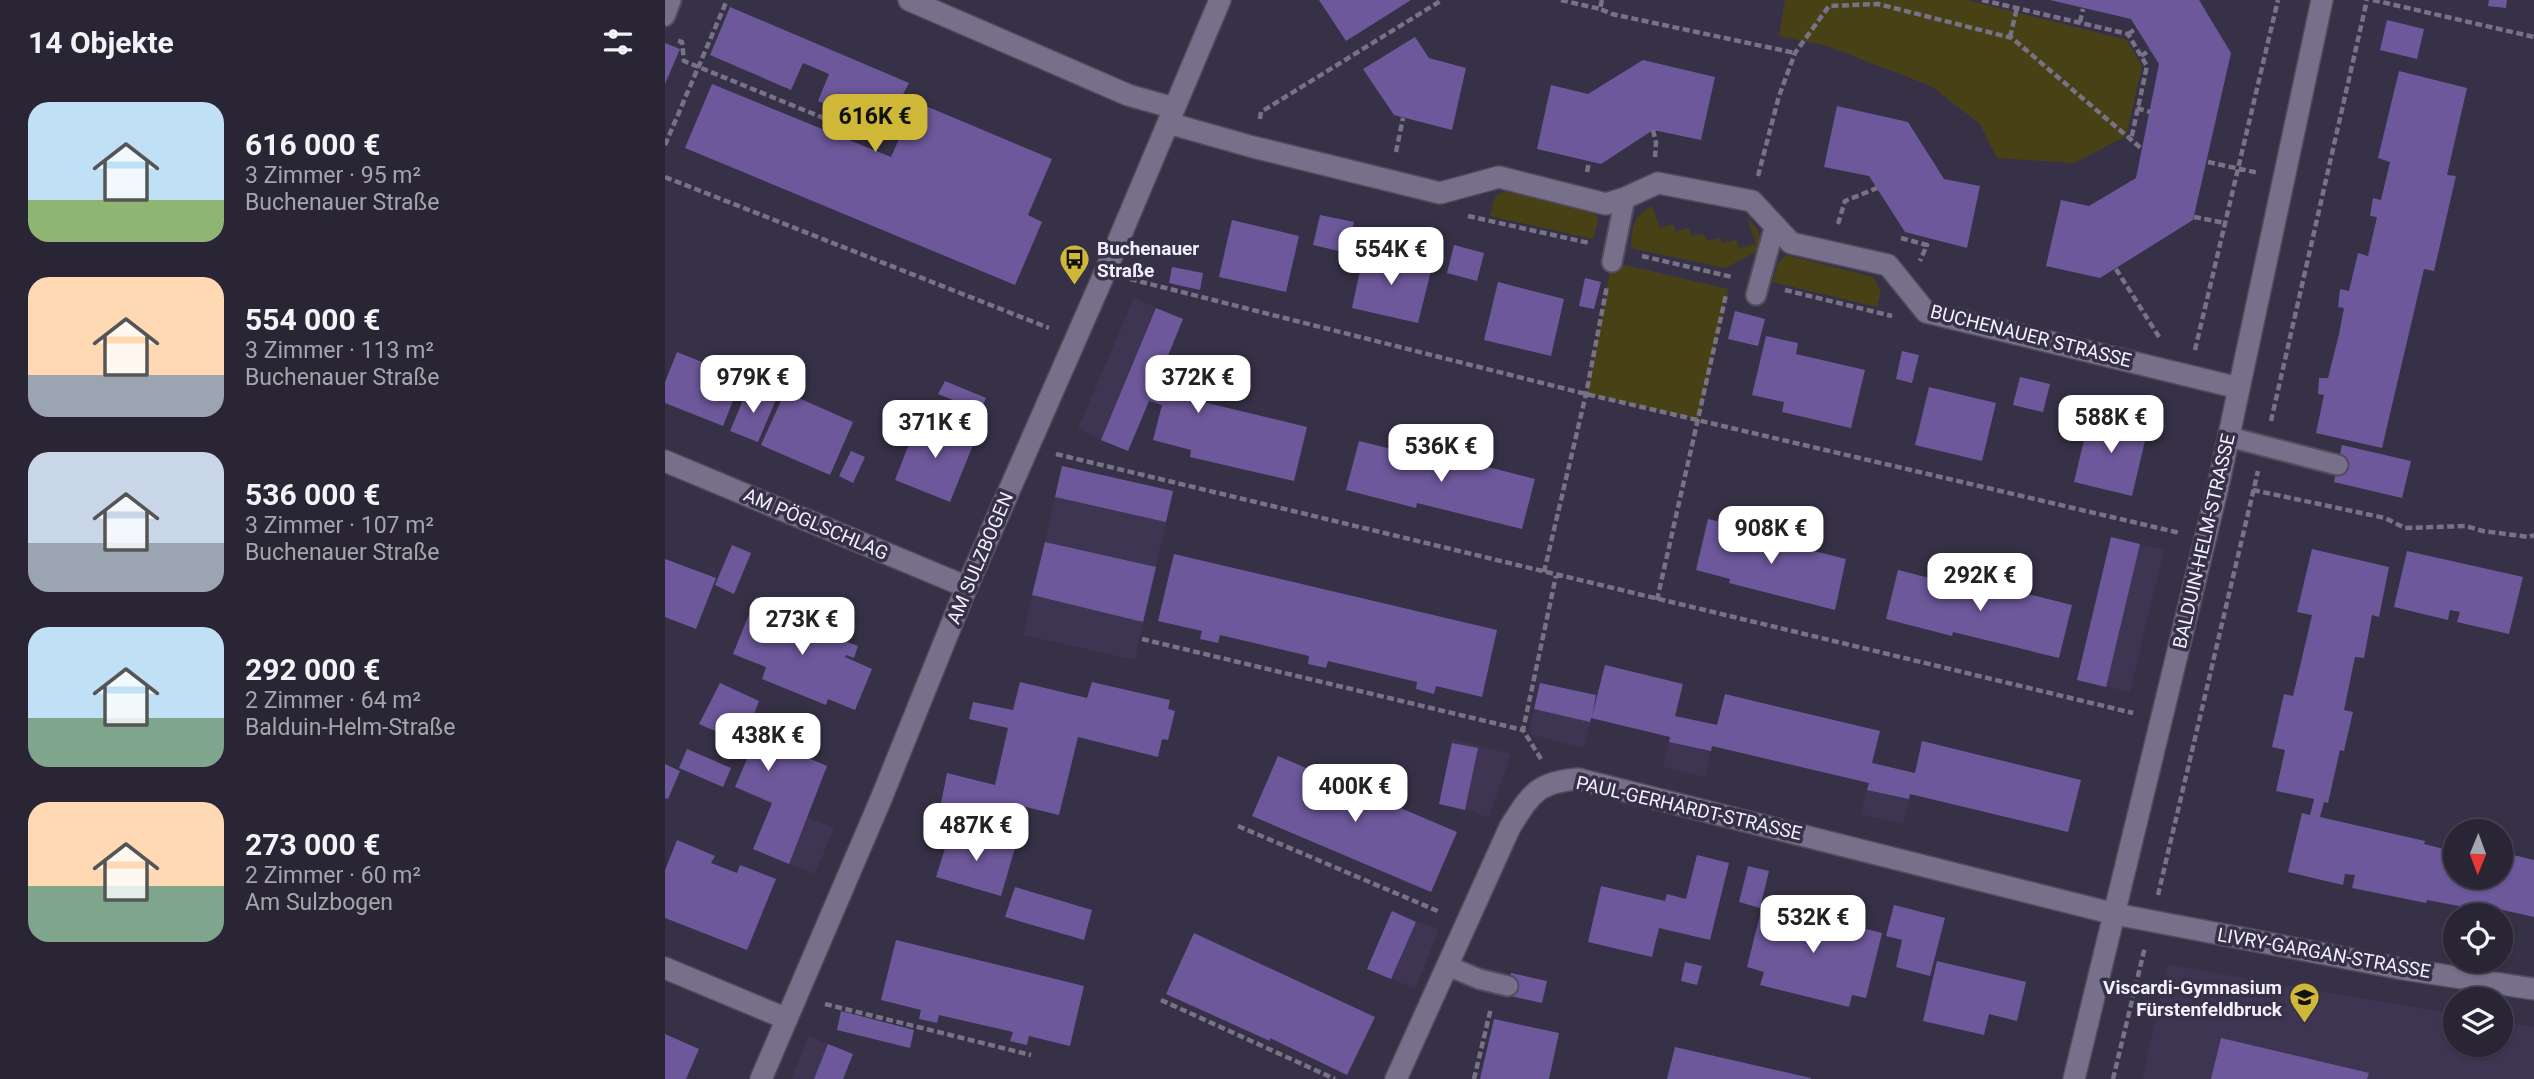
<!DOCTYPE html>
<html lang="de">
<head>
<meta charset="utf-8">
<style>
	body { margin:0; font-family:Roboto,sans-serif; background:#312d3d; color:#f1f3f6; height:100vh; display:flex; flex-direction:column; font-size:26px; white-space:nowrap }
	* { box-sizing:border-box; margin:0 }
	p { font-size:23px; color:#a5a5ad }
	.icon { flex:none; width:38px; height:38px; fill:none; stroke:currentColor; stroke-width:2; stroke-linecap:round; stroke-linejoin:round }
	.map { position:relative; flex:1; overflow:hidden }
	.sheet { display:flex; flex-direction:column; background:#292535; width:665px }
	.sheet>* { flex:none }
	.needle { width:46px; rotate:181deg }
	.tools { position:absolute; left:1778px; top:819px; display:grid; gap:14px }
	.tools a { display:grid; place-items:center; width:70px; height:70px; border-radius:50%; background:#292535; box-shadow:0 2px 5px #0004,0 0 0 2px #454250; font-size:35px }
	.price { position:absolute; translate:-50% -60px; padding:0 16px; border-radius:14px; background:#fff; color:#222; font-size:23px; line-height:46px; filter:drop-shadow(0 2px 4px #0008) }
	.price::after { content:''; position:absolute; left:50%; top:42px; width:21px; height:16px; margin-left:-10px; background:inherit; clip-path:polygon(0 0,100% 0,50% 100%) }
	.price.selected { background:#cfb837; color:#111 }
	ul { padding:0; list-style:none }
	li { display:flex; align-items:center; gap:21px; height:175px; padding:0 28px }
	li span { display:grid; place-items:center; flex:none; width:196px; height:140px; border-radius:21px; color:#555 }
	li>.icon { margin-inline-start:auto }
	span .icon { width:84px; height:84px; fill:#fffc; stroke-width:1 }
	li b { font-size:30px }
	h2 { display:flex; justify-content:space-between; align-items:center; height:84px; padding:0 28px; font-size:30px }
	main { display:flex; flex:1; min-height:0 }
	.map>svg:first-child { display:block }
</style>
</head>
<body>
<main>
<section class="sheet">
<h2>14 Objekte<svg class="icon" aria-label="filters" viewBox="0 0 24 24"><path d="M4 7h16M4 17h16"/><circle cx="9" cy="7" r="2"/><circle cx="15" cy="17" r="2"/></svg></h2>
<ul>
<li><span style="background:linear-gradient(#bfe0f5 70%,#8fb573 0)"><svg class="icon" aria-label="home" viewBox="0 0 24 24"><path d="M3 11l9-7 9 7M6 9v11h12V9"/></svg></span><div><b>616 000 €</b><p>3 Zimmer · 95 m²</p><p>Buchenauer Straße</p></div></li>
<li><span style="background:linear-gradient(#ffd9b3 70%,#9aa5b1 0)"><svg class="icon" aria-label="home" viewBox="0 0 24 24"><path d="M3 11l9-7 9 7M6 9v11h12V9"/></svg></span><div><b>554 000 €</b><p>3 Zimmer · 113 m²</p><p>Buchenauer Straße</p></div></li>
<li><span style="background:linear-gradient(#c9d6e8 65%,#9aa5b1 0)"><svg class="icon" aria-label="home" viewBox="0 0 24 24"><path d="M3 11l9-7 9 7M6 9v11h12V9"/></svg></span><div><b>536 000 €</b><p>3 Zimmer · 107 m²</p><p>Buchenauer Straße</p></div></li>
<li><span style="background:linear-gradient(#bfe0f5 65%,#7fa58c 0)"><svg class="icon" aria-label="home" viewBox="0 0 24 24"><path d="M3 11l9-7 9 7M6 9v11h12V9"/></svg></span><div><b>292 000 €</b><p>2 Zimmer · 64 m²</p><p>Balduin-Helm-Straße</p></div></li>
<li><span style="background:linear-gradient(#ffd9b3 60%,#7fa58c 0)"><svg class="icon" aria-label="home" viewBox="0 0 24 24"><path d="M3 11l9-7 9 7M6 9v11h12V9"/></svg></span><div><b>273 000 €</b><p>2 Zimmer · 60 m²</p><p>Am Sulzbogen</p></div></li>
</ul>
</section>
<div class="map">
<svg width="1869" height="1079" viewBox="0 0 1869 1079">
	<rect width="100%" height="100%" fill="#373147"/>
	<path fill="#3e3552" d="M 469,298 L 518,319 L 463,451 L 413,429 Z
		M 397,466 L 508,491 L 470,660 L 358,635 Z
		M 1446,537 L 1499,550 L 1465,692 L 1412,680 Z
		M 875,683 L 931,695 L 919,748 L 864,734 Z
		M 1010,716 L 1052,725 L 1040,777 L 998,767 Z
		M 787,739 L 846,754 L 824,818 L 804,810 L 774,804 Z
		M 1208,763 L 1250,773 L 1238,824 L 1196,814 Z
		M 107,803 L 169,828 L 150,874 L 88,849 Z
		M 727,911 L 774,930 L 750,989 L 702,969 Z
		M 1503,965 L 1790,1014 L 1790,1045 L 1836,1045 L 1836,1022 L 1869,1027 L 1869,1079 L 1477,1079 Z
		M 143,1036 L 188,1054 L 178,1079 L 127,1079 Z"/>
	<path fill="#494116" d="M 1120,0 L 1302,0 L 1462,40 L 1477,66 L 1461,136 L 1409,163 L 1332,158 L 1315,124 L 1266,86 L 1162,46 L 1114,36 Z
		M 839,191 L 930,212 L 933,221 L 928,239 L 825,216 L 830,197 Z
		M 987,206 L 995,228 L 1008,224 L 1010,232 L 1023,228 L 1027,236 L 1039,234 L 1042,241 L 1055,238 L 1057,243 L 1071,240 L 1074,248 L 1091,244 L 1082,218 C 1093,229 1099,237 1093,251 L 1060,268 L 966,248 C 968,225 966,219 987,206 Z
		M 1121,255 L 1208,277 L 1216,291 L 1212,307 L 1108,282 L 1112,265 Z
		M 947,262 L 1063,289 L 1034,420 L 921,394 Z"/>
	<path fill="#6d589b" d="M 654,0 L 746,0 L 681,41 Z
		M 1385,0 L 1534,0 L 1566,53 L 1528,220 L 1435,278 L 1381,266 L 1396,200 L 1424,206 L 1471,178 L 1494,64 L 1466,19 Z
		M 1824,0 L 1842,0 L 1841,8 L 1823,6 Z
		M 65,7 L 244,83 L 237,96 L 387,159 L 363,215 L 377,222 L 350,285 L 20,148 L 47,84 L 226,157 L 235,137 L 222,132 L 233,107 L 218,101 L 208,124 L 153,101 L 164,74 L 138,63 L 126,90 L 45,55 Z
		M 1722,20 L 1759,29 L 1752,59 L 1715,50 Z
		M 750,37 L 764,58 L 801,68 L 787,130 L 729,115 L 698,69 Z
		M 0,43 L 15,49 L 0,84 Z
		M 978,60 L 1050,77 L 1036,140 L 988,130 L 936,164 L 872,149 L 886,85 L 923,94 Z
		M 1734,71 L 1802,88 L 1782,175 L 1791,176 L 1769,271 L 1759,269 L 1717,448 L 1651,433 L 1659,395 L 1653,394 L 1654,378 L 1663,378 L 1674,334 L 1679,308 L 1673,307 L 1675,289 L 1684,291 L 1693,253 L 1703,256 L 1712,217 L 1705,216 L 1708,198 L 1716,200 L 1725,162 L 1713,158 Z
		M 1172,106 L 1243,122 L 1279,179 L 1315,186 L 1302,248 L 1240,232 L 1204,176 L 1159,167 Z
		M 655,215 L 689,222 L 682,253 L 648,245 Z
		M 567,220 L 634,236 L 621,292 L 554,277 Z
		M 789,245 L 819,253 L 812,281 L 782,273 Z
		M 699,251 L 767,267 L 753,323 L 687,308 Z
		M 507,267 L 538,273 L 535,290 L 504,283 Z
		M 920,278 L 936,282 L 929,309 L 914,306 Z
		M 833,282 L 899,299 L 886,356 L 819,340 Z
		M 491,308 L 518,319 L 500,363 L 523,376 L 519,391 L 539,397 L 538,402 L 642,427 L 629,481 L 525,457 L 526,450 L 488,440 L 497,405 L 484,401 L 463,451 L 436,440 Z
		M 1070,311 L 1100,319 L 1093,346 L 1063,339 Z
		M 1101,336 L 1133,343 L 1131,354 L 1200,370 L 1186,428 L 1117,412 L 1119,402 L 1087,395 Z
		M 1237,351 L 1254,355 L 1247,383 L 1231,379 Z
		M 12,352 L 77,378 L 58,426 L 0,403 L 0,382 Z
		M 1355,377 L 1385,384 L 1378,412 L 1348,405 Z
		M 280,381 L 321,398 L 309,426 L 282,414 L 288,400 L 273,394 Z
		M 1264,387 L 1331,403 L 1317,461 L 1250,445 Z
		M 83,388 L 112,397 L 93,442 L 65,431 Z
		M 120,392 L 188,422 L 165,475 L 96,445 Z
		M 1425,415 L 1483,428 L 1467,496 L 1409,482 Z
		M 254,418 L 310,440 L 285,502 L 230,480 Z
		M 694,441 L 763,458 L 765,452 L 870,479 L 857,529 L 752,503 L 751,508 L 681,490 Z
		M 1677,445 L 1746,461 L 1737,498 L 1669,482 Z
		M 186,451 L 200,457 L 188,483 L 174,476 Z
		M 397,466 L 508,491 L 501,522 L 390,497 Z
		M 1043,519 L 1078,527 L 1077,533 L 1181,559 L 1170,610 L 1064,583 L 1065,579 L 1031,570 Z
		M 1446,537 L 1475,544 L 1441,687 L 1412,680 Z
		M 380,542 L 491,567 L 478,622 L 367,595 Z
		M 67,545 L 86,553 L 69,594 L 50,585 Z
		M 1647,549 L 1724,567 L 1714,617 L 1707,615 L 1699,658 L 1690,657 L 1679,710 L 1688,712 L 1679,751 L 1675,750 L 1663,803 L 1659,802 L 1655,817 L 1760,841 L 1759,844 L 1787,851 L 1790,850 L 1790,877 L 1836,877 L 1836,852 L 1869,860 L 1869,917 L 1820,906 L 1818,915 L 1797,915 L 1799,907 L 1762,900 L 1761,903 L 1687,888 L 1690,875 L 1680,874 L 1678,885 L 1623,872 L 1637,813 L 1645,815 L 1649,799 L 1611,791 L 1620,750 L 1607,747 L 1619,694 L 1628,696 L 1647,615 L 1632,612 Z
		M 1742,551 L 1858,577 L 1844,634 L 1792,622 L 1795,612 L 1785,610 L 1783,620 L 1729,607 Z
		M 509,554 L 832,630 L 817,697 L 771,686 L 769,694 L 751,689 L 752,682 L 663,661 L 661,668 L 643,664 L 644,656 L 555,635 L 553,643 L 535,639 L 537,631 L 493,621 Z
		M 0,559 L 51,578 L 31,629 L 0,617 Z
		M 1233,570 L 1300,587 L 1302,579 L 1407,605 L 1394,658 L 1288,632 L 1287,636 L 1221,619 Z
		M 91,597 L 124,610 L 121,618 L 193,646 L 189,658 L 181,655 L 180,657 L 207,669 L 190,710 L 163,699 L 161,705 L 97,679 L 101,667 L 68,654 Z
		M 940,665 L 1018,684 L 1010,716 L 1052,725 L 1060,694 L 1215,731 L 1207,763 L 1250,773 L 1257,741 L 1416,780 L 1403,832 L 1245,794 L 1244,799 L 1202,790 L 1204,783 L 1047,746 L 1046,751 L 1004,742 L 1005,737 L 926,718 L 925,722 L 869,709 L 875,683 L 931,695 L 927,716 Z
		M 355,682 L 422,698 L 427,682 L 505,700 L 503,709 L 510,711 L 503,740 L 497,739 L 493,757 L 413,737 L 394,815 L 361,807 L 359,812 L 334,806 L 331,820 L 275,808 L 282,773 L 330,785 L 343,728 L 304,719 L 308,702 L 348,710 Z
		M 55,683 L 94,701 L 88,717 L 98,721 L 92,736 L 162,766 L 124,864 L 88,849 L 107,803 L 70,787 L 90,740 L 50,731 L 34,724 Z
		M 787,743 L 813,748 L 800,810 L 774,804 Z
		M 22,749 L 66,768 L 58,787 L 14,768 Z
		M 613,756 L 792,832 L 766,892 L 587,816 Z
		M 0,764 L 15,771 L 3,799 L 0,798 Z
		M 286,829 L 350,848 L 336,896 L 271,877 Z
		M 12,840 L 50,856 L 46,863 L 72,873 L 75,865 L 111,879 L 82,950 L 0,918 L 0,870 Z
		M 1032,855 L 1064,863 L 1045,940 L 994,928 L 987,957 L 923,942 L 936,886 L 1000,901 L 1002,894 L 1021,899 Z
		M 1083,866 L 1104,871 L 1095,908 L 1074,902 Z
		M 350,887 L 427,910 L 419,940 L 340,917 Z
		M 1098,903 L 1217,933 L 1201,998 L 1187,995 L 1184,1007 L 1095,985 L 1099,972 L 1082,967 Z
		M 1229,905 L 1280,918 L 1265,976 L 1231,967 L 1237,940 L 1221,936 Z
		M 727,911 L 751,922 L 726,979 L 702,969 Z
		M 529,933 L 710,1017 L 682,1075 L 605,1038 L 605,1041 L 501,994 Z
		M 231,940 L 419,986 L 405,1046 L 364,1036 L 362,1045 L 353,1043 L 345,1041 L 348,1032 L 274,1015 L 272,1023 L 254,1019 L 256,1010 L 216,1000 Z
		M 1272,961 L 1361,982 L 1352,1021 L 1324,1014 L 1319,1035 L 1258,1021 Z
		M 1020,962 L 1037,966 L 1032,985 L 1016,981 Z
		M 846,973 L 882,981 L 877,1003 L 841,995 Z
		M 176,1011 L 249,1030 L 245,1048 L 172,1030 Z
		M 829,1019 L 894,1033 L 884,1079 L 815,1079 Z
		M 0,1034 L 34,1049 L 21,1079 L 0,1079 Z
		M 1556,1038 L 1704,1073 L 1702,1079 L 1546,1079 Z
		M 163,1044 L 188,1054 L 178,1079 L 149,1079 Z
		M 1010,1047 L 1146,1078 L 1146,1079 L 1002,1079 Z"/>
	<g fill="none" stroke-linecap="round" stroke-linejoin="round">
		<defs>
			<path id="service" d="M 0,16 L 6,0
				M 947,262 L 960,198
				M 1091,295 L 1110,225
				M 1564,437 L 1673,465
				M 783,966 L 814,979 L 843,986"/>
			<path id="minor" d="M 244,0 L 463,95 L 509,108
				M 503,123 L 588,147 L 775,193 L 834,177 L 941,204 L 960,198 L 993,183 L 1087,201 L 1126,243 L 1223,265 L 1261,312 L 1574,388
				M 0,461 L 302,587
				M 0,968 L 122,1019
				M 96,1079 L 216,799 L 300,591 L 441,270 L 555,0
				M 731,1079 L 845,827 C 866,794 872,782 913,779 L 1450,914 L 1738,969 L 1869,989
				M 1409,1079 L 1554,482 L 1657,0"/>
		</defs>
		<use href="#service" stroke="#524c5f" stroke-width="23"/>
		<use href="#minor" stroke="#524c5f" stroke-width="24"/>
		<path stroke="#777285" stroke-width="4.5" stroke-dasharray="7 3.5" stroke-linecap="butt" d="M 896,0 L 935,9
			M 937,0 L 935,9 L 947,14 L 1130,53
			M 1317,0 L 1463,34 L 1482,66 L 1466,140
			M 1708,0 L 1869,37
			M 1415,22 L 1418,9
			M 1463,34 L 1472,28
			M 1345,37 L 1352,8
			M 13,41 L 17,42 L 19,61 L 205,137
			M 1476,56 L 1485,50
			M 1472,108 L 1485,112
			M 595,119 L 596,112 L 777,0
			M 988,130 L 991,143 L 990,157
			M 0,145 L 62,0
			M 731,152 L 738,118
			M 1543,162 L 1594,173
			M 922,172 L 924,162
			M 1093,176 L 1114,96 L 1130,53 L 1164,6 L 1213,4 L 1347,38 L 1477,149
			M 0,177 L 384,328
			M 803,216 L 924,243
			M 1529,217 L 1560,223
			M 1173,224 L 1180,201 L 1212,188
			M 1236,238 L 1262,245 L 1255,261
			M 977,256 L 1067,277
			M 1451,269 L 1496,340
			M 465,279 L 921,394 L 1515,533
			M 1120,290 L 1227,316
			M 1530,350 L 1613,0
			M 1606,421 L 1702,0
			M 391,454 L 1468,713
			M 1588,490 L 1720,518 L 1740,528 L 1801,526 L 1818,531 L 1864,537 L 1869,535
			M 879,572 L 921,394 L 942,286
			M 992,600 L 1061,295
			M 477,639 L 858,730
			M 876,759 L 858,730 L 891,576
			M 573,826 L 775,912
			M 1493,895 L 1593,471
			M 496,1000 L 670,1079
			M 160,1004 L 366,1055
			M 809,1079 L 826,1008
			M 1448,1079 L 1480,947"/>
		<use href="#service" stroke="#77708a" stroke-width="19"/>
		<use href="#minor" stroke="#77708a" stroke-width="21"/>
	</g>
	<defs>
		<symbol id="bus-pin" viewBox="-11 -11 22 30"><path d="M0 17L-7.5 6A9.5 9.5 0 1 1 7.5 6Z" fill="#cfb837" stroke="#373147"/><path d="M-5-6H5V4H4V6H2V4H-2V6H-4V4H-5ZM-3.5-4V0h7V-4ZM-3.5 1.2v1.5H-2V1.2ZM2 1.2v1.5H3.5V1.2Z" fill="#111"/></symbol>
		<symbol id="school-pin" viewBox="-11 -11 22 30"><path d="M0 17L-7.5 6A9.5 9.5 0 1 1 7.5 6Z" fill="#cfb837" stroke="#373147"/><path d="M0-5L7-2L0 1L-7-2ZM-4 1L0 2.5L4 1V4Q0 6-4 4Z" fill="#111"/></symbol>
	</defs>
	<g fill-rule="evenodd">
		<use href="#bus-pin" x="392" y="242" width="35" height="47"/>
		<use href="#school-pin" x="1622" y="980" width="35" height="47"/>
	</g>
	<g text-anchor="middle" dominant-baseline="central" stroke-width="7" stroke-linejoin="round" paint-order="stroke">
		<g font-size="19" font-weight="bold" fill="#f2effd" stroke="#373147" text-anchor="start">
			<text x="432" y="248">Buchenauer<tspan x="432" dy="22">Straße</tspan></text>
			<text x="1617" y="987" text-anchor="end">Viscardi-Gymnasium<tspan x="1617" dy="22">Fürstenfeldbruck</tspan></text>
		</g>
		<g font-size="19" fill="#f2effd" stroke="#373147">
			<text transform="translate(1366 336) rotate(14)">BUCHENAUER STRASSE</text>
			<text transform="translate(151 524) rotate(23)">AM PÖGLSCHLAG</text>
			<text transform="translate(1539 541) rotate(-77)">BALDUIN-HELM-STRASSE</text>
			<text transform="translate(315 558) rotate(-67)">AM SULZBOGEN</text>
			<text transform="translate(1024 808) rotate(13)">PAUL-GERHARDT-STRASSE</text>
			<text transform="translate(1659 953) rotate(10)">LIVRY-GARGAN-STRASSE</text>
		</g>
	</g>
</svg>
<div class="tools">
<a><svg class="needle" viewBox="-14 -14 28 28"><path d="M0-13l5 13h-10z" fill="#e53935"/><path d="M0 13l5-13h-10z" fill="#a5a5ad"/></svg></a>
<a><svg class="icon" aria-label="locate" viewBox="0 0 24 24"><circle cx="12" cy="12" r="6"/><path d="M12 2v4M12 18v4M2 12h4M18 12h4"/></svg></a>
<a><svg class="icon" aria-label="layers" viewBox="0 0 24 24"><path d="M12 4l9 5-9 5-9-5zM3 14l9 5 9-5"/></svg></a>
</div>
<b class="price selected" style="left:210px;top:154px">616K €</b>
<b class="price" style="left:726px;top:287px">554K €</b>
<b class="price" style="left:88px;top:415px">979K €</b>
<b class="price" style="left:533px;top:415px">372K €</b>
<b class="price" style="left:1446px;top:455px">588K €</b>
<b class="price" style="left:270px;top:460px">371K €</b>
<b class="price" style="left:776px;top:484px">536K €</b>
<b class="price" style="left:1106px;top:566px">908K €</b>
<b class="price" style="left:1315px;top:613px">292K €</b>
<b class="price" style="left:137px;top:657px">273K €</b>
<b class="price" style="left:103px;top:773px">438K €</b>
<b class="price" style="left:690px;top:824px">400K €</b>
<b class="price" style="left:311px;top:863px">487K €</b>
<b class="price" style="left:1148px;top:955px">532K €</b>
</div>
</main>
</body>
</html>
